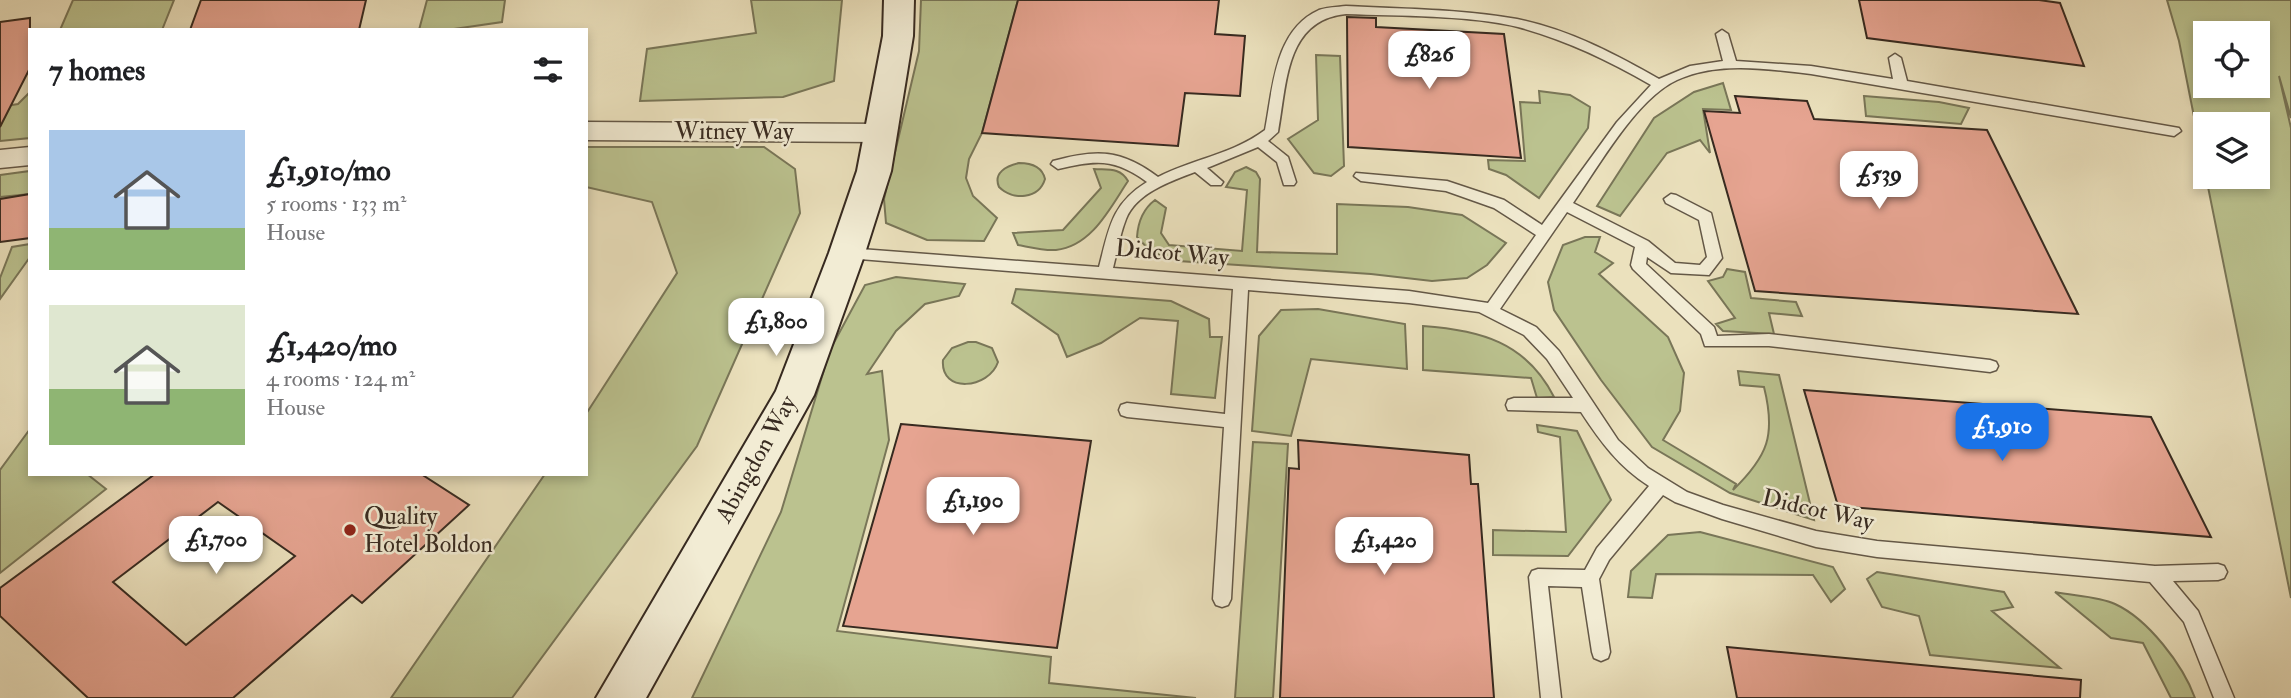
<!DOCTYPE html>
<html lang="en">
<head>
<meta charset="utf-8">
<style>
	body { margin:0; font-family:"IM FELL Double Pica",serif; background:#f2f2f2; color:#202124; height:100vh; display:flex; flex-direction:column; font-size:26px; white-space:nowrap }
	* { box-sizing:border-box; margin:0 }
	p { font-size:23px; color:#757577 }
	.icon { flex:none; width:38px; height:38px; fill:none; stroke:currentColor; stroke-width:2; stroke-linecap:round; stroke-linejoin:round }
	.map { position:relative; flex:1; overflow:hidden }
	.side { position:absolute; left:28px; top:28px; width:560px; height:448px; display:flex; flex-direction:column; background:#fff; border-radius:0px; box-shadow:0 4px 10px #0003 }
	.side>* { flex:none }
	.fabs { position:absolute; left:2193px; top:21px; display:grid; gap:14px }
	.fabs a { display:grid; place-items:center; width:77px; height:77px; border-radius:0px; background:#fff; box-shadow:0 4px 10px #0003; font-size:35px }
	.price { position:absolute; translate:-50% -60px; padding:0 16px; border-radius:14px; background:#fff; color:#222; font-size:23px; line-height:46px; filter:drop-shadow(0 2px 4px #0008) }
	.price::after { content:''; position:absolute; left:50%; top:42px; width:21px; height:16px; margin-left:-10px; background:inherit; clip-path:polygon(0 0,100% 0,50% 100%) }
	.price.active { background:#1a73e8; color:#fff }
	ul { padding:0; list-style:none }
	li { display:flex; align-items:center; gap:21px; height:175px; padding:0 21px }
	li span { display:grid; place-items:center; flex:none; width:196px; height:140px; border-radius:0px; color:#555 }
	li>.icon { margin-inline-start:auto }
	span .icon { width:84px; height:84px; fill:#fffc; stroke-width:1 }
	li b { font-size:30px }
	h2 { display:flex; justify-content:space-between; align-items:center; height:84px; padding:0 21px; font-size:30px }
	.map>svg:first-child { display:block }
</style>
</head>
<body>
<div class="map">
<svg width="2291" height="698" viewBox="0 0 2291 698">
	<rect width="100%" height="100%" fill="#ebe1bd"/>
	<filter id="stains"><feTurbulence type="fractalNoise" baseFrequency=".00286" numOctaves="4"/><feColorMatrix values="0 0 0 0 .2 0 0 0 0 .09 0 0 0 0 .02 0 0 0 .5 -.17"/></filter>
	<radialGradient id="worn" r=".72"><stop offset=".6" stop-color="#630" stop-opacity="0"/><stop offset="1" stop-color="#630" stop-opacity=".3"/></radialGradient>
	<path fill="#bbc28f" stroke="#797658" stroke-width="2" fill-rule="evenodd" d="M 73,0 L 174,0 L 162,30 L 60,30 Z
		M 427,0 L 505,0 L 502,22 L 447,30 L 419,30 Z
		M 751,0 L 842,0 L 834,81 L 783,97 L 640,101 L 647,49 L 756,33 Z
		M 921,0 L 1018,0 L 982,133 L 969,159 L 966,178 L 973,196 L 997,218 L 984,241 L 927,240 L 886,223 L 884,199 L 919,51 Z
		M 2167,0 L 2291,0 L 2291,118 L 2279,76 L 2291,128 L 2291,598 L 2206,177 L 2258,177 L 2258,124 L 2205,124 L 2205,172 L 2179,41 ZM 2205,33 L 2258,33 L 2258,86 L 2205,86 Z
		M 1316,55 L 1340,56 L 1344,166 L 1331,176 L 1314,173 L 1288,139 L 1318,120 Z
		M 1723,83 L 1731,110 L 1703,109 L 1710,153 L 1700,140 L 1667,153 L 1620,216 L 1597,206 L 1654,118 L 1694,92 Z
		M 1539,91 L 1570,95 L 1590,107 L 1588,128 L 1539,198 L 1506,175 L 1489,169 L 1488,160 L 1525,161 L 1520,102 L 1540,103 Z
		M 30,92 L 30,138 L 0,141 L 0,107 L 18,104 Z
		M 1864,96 L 1939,102 L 1969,108 L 1961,124 L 1866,116 Z
		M 586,147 L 764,147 L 795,169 L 800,213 L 697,446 L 512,698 L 391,698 L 545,474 L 586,474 L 586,414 L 677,273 L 652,202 L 586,187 Z
		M 1019,163 C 1031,163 1042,166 1045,179 C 1039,199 1013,201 999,187 C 993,173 1006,166 1019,163 Z
		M 1246,167 L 1256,172 L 1260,179 L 1257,252 L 1337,254 L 1337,204 L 1408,207 L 1462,215 L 1506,243 L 1487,265 L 1467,278 L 1432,281 L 1371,274 L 1178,261 L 1151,252 L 1137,237 C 1138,222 1143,209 1155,200 L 1166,208 L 1161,233 L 1169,245 L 1242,251 L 1247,190 L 1226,187 L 1235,172 Z
		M 1094,169 C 1108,170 1120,167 1128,181 C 1110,208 1092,246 1056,250 C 1044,251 1029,247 1018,245 L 1013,233 L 1063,230 L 1101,188 Z
		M 30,171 L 30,194 L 0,197 L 0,175 Z
		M 1585,237 L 1600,237 L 1595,252 L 1613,263 L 1599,274 L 1668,337 L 1684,373 L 1680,411 L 1663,440 L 1736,484 L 1733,490 C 1768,456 1776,435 1764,387 L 1740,385 L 1738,371 L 1779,375 L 1814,520 L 1730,493 L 1652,447 L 1601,380 L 1554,310 L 1548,282 L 1563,245 Z
		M 30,244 L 30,257 L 0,299 L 0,278 L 12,247 Z
		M 1727,269 L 1745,272 L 1751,298 L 1796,302 L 1802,316 L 1769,313 L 1774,334 L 1723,331 L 1716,324 L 1735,318 L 1708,281 L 1723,277 Z
		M 896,277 L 965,284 L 959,296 L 925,304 L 896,331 L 867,374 L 882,371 L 889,440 L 837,631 L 1051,657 L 1049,683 L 1196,698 L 692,698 L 781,512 L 830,350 L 865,285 Z
		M 1016,289 L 1171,301 L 1209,319 L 1210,337 L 1222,337 L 1215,398 L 1171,394 L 1178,321 L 1140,318 L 1101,343 L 1067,357 L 1058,335 L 1012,303 Z
		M 1318,309 L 1405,324 L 1407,369 L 1311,359 L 1291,436 L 1252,431 L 1259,336 L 1281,310 Z
		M 1423,326 C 1480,330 1526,342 1554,397 L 1537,398 L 1531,378 L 1423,370 Z
		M 968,342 L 976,342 L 992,348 L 998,362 C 989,389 940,394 943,360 L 952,348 Z
		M 1537,425 L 1577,431 L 1611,500 L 1568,556 L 1493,555 L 1493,530 L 1566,532 L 1560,437 L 1538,432 Z
		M 30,429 L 30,474 L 87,474 L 106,489 L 0,573 L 0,470 Z
		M 1253,442 L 1288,444 L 1273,698 L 1235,698 Z
		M 1700,532 L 1833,567 L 1845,589 L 1831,602 L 1813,575 L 1656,574 L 1652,598 L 1628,597 L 1631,571 L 1668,535 Z
		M 1877,572 L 2004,592 L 2013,607 L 1992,611 L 2060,668 L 1930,655 L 1919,616 L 1882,607 L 1867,579 Z
		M 2055,592 C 2074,596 2098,596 2115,604 C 2148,619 2183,665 2195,698 L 2171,698 L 2143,643 L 2111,638 Z"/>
	<path fill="#e6a491" stroke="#372a20" stroke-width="2" fill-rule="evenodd" d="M 201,0 L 366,0 L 359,30 L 190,30 Z
		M 1018,0 L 1219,0 L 1215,34 L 1245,36 L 1240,96 L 1185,93 L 1178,146 L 982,133 Z
		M 1859,0 L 2039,0 L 2060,3 L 2084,66 L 1867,38 Z
		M 1347,17 L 1376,18 L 1376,27 L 1504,34 L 1521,158 L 1348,147 Z
		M 30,18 L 30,68 L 0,127 L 0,22 Z
		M 1735,96 L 1807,101 L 1814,119 L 1987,130 L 2078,314 L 1755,291 L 1704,111 L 1740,113 Z
		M 30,194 L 30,238 L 0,242 L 0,199 Z
		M 1804,390 L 2151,417 L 2211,537 L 1838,506 Z
		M 901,424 L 1091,441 L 1057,648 L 843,626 Z
		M 1298,440 L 1469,455 L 1471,484 L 1478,484 L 1494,698 L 1280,698 L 1289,468 L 1299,469 Z
		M 155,474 L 421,474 L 469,505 L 362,603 L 352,595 L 233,698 L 88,698 L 0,616 L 0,588 ZM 218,502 L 295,556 L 186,645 L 113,582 Z
		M 1727,647 L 2081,680 L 2080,698 L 1737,698 Z"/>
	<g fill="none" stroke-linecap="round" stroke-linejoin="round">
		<defs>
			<path id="lane" d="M 1346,6 C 1403,9 1461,9 1517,19 C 1568,29 1615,54 1659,79 L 1690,66 L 1723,61 L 1716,34 L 1722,30 L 1728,34 L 1736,61 L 1811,66 L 1893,79 L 1889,58 L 1895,54 L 1901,58 L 1907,81 L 2179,128 L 2181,131 L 2174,136 L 1811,74 C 1768,69 1718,61 1677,80 C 1636,99 1599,166 1573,203 L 1648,241 L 1675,263 L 1700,265 L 1707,257 L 1699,220 L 1666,203 L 1664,199 L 1671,194 L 1676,195 L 1711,213 L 1722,258 L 1709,275 L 1671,273 L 1647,257 L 1646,264 L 1714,327 L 1717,336 L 1769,334 L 1990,360 L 1996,362 L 1998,366 L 1996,370 L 1990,372 L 1769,346 L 1705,346 L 1701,334 L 1633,269 L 1631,265 L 1635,247 L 1567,212 L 1500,309 L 1536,327 L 1559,351 L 1618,440 L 1648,468 L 1687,492 L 1723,505 L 1816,531 L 1877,541 L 2155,566 L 2218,564 L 2224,566 L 2227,572 L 2224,578 L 2218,580 L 2173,581 L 2198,611 L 2234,698 L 2214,698 L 2184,622 L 2150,582 L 1877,557 L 1816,547 L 1722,519 L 1675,502 L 1663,495 L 1609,560 L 1599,579 L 1610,652 L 1608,658 L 1601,661 L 1594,658 L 1592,652 L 1582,587 L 1548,586 L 1561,698 L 1541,698 L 1529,577 L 1532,571 L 1538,569 L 1585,570 L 1597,548 L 1649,486 C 1619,467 1600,441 1581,412 L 1508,410 L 1506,405 L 1508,400 L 1514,398 L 1573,398 L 1547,359 L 1524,335 L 1479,312 L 1409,303 L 1248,290 L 1231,599 L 1228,605 L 1222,607 L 1216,605 L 1213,599 L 1224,427 L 1127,417 L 1121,415 L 1119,410 L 1121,405 L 1127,403 L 1225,414 L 1233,289 L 847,258 L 840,253 L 847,248 L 1099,267 C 1109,229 1111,204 1147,182 C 1114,158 1096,160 1058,169 L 1051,164 L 1053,161 C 1096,149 1121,149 1158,177 C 1193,159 1233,154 1265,130 C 1273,89 1274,30 1319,10 C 1327,7 1337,7 1346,6 ZM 1346,14 C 1398,16 1469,15 1518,27 C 1566,40 1608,60 1651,85 L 1617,122 L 1542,225 L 1504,200 L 1447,181 L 1356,173 L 1354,176 L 1361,181 L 1446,191 L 1494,208 L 1536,235 L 1488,303 L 1409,291 L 1113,268 C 1117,252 1120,234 1126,219 C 1136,193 1171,181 1195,172 L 1211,185 L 1221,185 L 1223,182 L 1207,168 L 1258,147 L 1277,162 L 1284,185 L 1294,185 L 1296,182 L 1288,157 L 1268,141 L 1278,132 C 1287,84 1285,20 1346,14 Z"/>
			<path id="street" d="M 586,122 L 882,124 L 892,127 L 896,133 L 892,139 L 882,142 L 586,140 Z
				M 30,147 L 30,165 L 0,168 L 0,150 Z"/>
			<path id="secondary" d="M 884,0 L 914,0 L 913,36 L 891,171 L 865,253 L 814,395 L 646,698 L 596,698 L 776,391 L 829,253 L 857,171 L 883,36 Z"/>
		</defs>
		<use href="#lane" stroke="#645847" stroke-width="3"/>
		<use href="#street" stroke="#645847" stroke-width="3"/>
		<use href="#secondary" stroke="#372a20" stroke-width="4"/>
		<use href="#lane" fill="#f2ecd4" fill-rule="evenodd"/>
		<use href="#street" fill="#f2ecd4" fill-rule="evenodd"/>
		<use href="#secondary" fill="#f2ecd4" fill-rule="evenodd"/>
	</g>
	<circle fill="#8f2418" stroke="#f2ecd4" stroke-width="2.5" cx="350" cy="530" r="7"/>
	<g text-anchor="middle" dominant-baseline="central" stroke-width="5" stroke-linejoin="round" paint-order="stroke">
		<g font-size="24" fill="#372a20" stroke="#f2ecd4">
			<text x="734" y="131">Witney Way</text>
			<text transform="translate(1172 253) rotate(5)">Didcot Way</text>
			<text transform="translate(756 459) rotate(-61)">Abingdon Way</text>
			<text transform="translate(1818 510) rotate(13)">Didcot Way</text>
		</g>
		<g font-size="24" fill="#372a20" stroke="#f2ecd4" text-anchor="start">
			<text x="364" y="516">Quality<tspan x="364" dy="28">Hotel Boldon</tspan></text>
		</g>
	</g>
	<rect width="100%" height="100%" filter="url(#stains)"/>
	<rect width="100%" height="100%" fill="url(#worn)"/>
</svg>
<div class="fabs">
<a><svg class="icon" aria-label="locate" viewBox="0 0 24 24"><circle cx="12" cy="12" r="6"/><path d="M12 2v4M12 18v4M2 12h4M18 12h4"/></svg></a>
<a><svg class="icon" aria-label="layers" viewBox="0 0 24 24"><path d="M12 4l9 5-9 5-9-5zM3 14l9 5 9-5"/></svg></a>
</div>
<b class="price" style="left:1429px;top:91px">£826</b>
<b class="price" style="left:1879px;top:211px">£539</b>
<b class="price" style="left:776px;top:358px">£1,800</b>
<b class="price active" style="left:2002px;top:463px">£1,910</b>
<b class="price" style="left:973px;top:537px">£1,190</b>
<b class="price" style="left:216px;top:576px">£1,700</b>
<b class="price" style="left:1384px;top:577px">£1,420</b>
<section class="side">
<h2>7 homes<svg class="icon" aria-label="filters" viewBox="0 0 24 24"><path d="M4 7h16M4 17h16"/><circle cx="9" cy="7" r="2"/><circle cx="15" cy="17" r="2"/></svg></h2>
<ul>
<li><span style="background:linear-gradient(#a9c7e8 70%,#8fb573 0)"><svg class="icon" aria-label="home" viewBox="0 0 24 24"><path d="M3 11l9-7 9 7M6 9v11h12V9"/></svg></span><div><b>£1,910/mo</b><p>5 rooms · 133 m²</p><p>House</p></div></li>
<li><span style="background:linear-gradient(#dfe7d0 60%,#8fb573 0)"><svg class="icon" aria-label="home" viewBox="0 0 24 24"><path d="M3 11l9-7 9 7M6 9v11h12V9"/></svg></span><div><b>£1,420/mo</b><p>4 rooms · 124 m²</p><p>House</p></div></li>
</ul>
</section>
</div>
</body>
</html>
